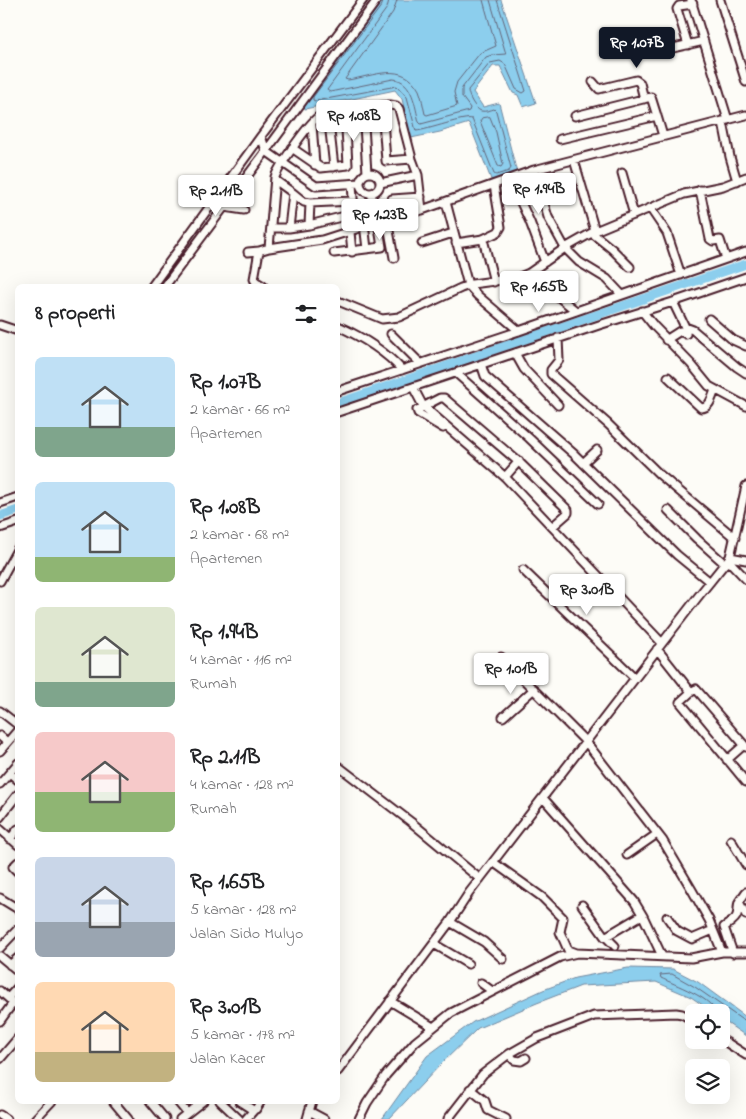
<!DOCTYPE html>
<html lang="id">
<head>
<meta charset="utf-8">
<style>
	body { margin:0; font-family:"Indie Flower",sans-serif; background:#f2f2f2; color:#202124; height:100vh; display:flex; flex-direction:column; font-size:19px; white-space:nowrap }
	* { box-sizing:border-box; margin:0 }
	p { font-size:16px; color:#757577 }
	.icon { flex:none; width:28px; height:28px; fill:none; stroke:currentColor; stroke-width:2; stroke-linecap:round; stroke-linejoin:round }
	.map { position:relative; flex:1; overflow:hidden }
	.side { position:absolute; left:15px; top:284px; width:325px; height:820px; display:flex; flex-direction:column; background:#fff; border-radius:8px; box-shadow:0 5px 20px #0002 }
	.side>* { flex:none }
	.tools { position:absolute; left:685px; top:1004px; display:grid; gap:10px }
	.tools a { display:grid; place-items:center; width:45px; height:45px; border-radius:8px; background:#fff; box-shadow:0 5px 20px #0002; font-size:25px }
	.price { position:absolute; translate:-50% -42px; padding:0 11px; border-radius:5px; background:#fff; color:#222; font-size:16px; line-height:32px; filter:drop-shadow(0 1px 2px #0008) }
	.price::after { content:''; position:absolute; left:50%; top:30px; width:15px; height:11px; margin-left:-8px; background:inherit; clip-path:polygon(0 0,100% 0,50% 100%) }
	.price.selected { background:#111827; color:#fff }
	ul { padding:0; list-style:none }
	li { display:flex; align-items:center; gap:15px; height:125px; padding:0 20px }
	li span { display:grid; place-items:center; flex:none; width:140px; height:100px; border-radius:8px; color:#555 }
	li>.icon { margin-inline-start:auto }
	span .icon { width:60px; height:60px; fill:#fffc; stroke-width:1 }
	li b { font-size:21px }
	h2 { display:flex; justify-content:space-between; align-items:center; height:60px; padding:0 20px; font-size:21px }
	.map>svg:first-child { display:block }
</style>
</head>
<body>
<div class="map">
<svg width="746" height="1119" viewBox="0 0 746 1119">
	<rect width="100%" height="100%" fill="#fdfcf7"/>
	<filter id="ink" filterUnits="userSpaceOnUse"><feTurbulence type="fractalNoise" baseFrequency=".02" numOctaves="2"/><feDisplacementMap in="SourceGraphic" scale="10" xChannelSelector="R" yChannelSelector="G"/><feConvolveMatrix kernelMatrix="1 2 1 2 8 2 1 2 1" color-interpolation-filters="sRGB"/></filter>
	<g filter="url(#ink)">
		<path fill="#8cceed" stroke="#72889f" d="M 379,0 L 501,0 L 536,103 L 523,107 L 518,95 L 513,93 L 500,66 L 493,66 L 473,92 L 483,107 L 499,103 L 517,173 L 492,182 L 469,123 L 440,132 L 411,138 L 402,99 L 395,90 L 305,109 L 303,101 Z
			M 628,968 L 673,969 L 698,982 L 746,1017 L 746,1036 L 721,1019 L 721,1012 L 713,1012 L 691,997 L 656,982 L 581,986 L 537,1003 L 478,1028 L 441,1064 L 389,1119 L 382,1119 L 427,1056 L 473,1022 L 543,990 L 575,978 Z"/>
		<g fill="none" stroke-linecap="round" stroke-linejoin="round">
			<path stroke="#646579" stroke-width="1" d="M 383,0 L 382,5 L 313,97 L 313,100 L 315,101 L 397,86 L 407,97 L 416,131 C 428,130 465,116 472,119 L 494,174 L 496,175 L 509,171 L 511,168 L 496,111 L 494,109 C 491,110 485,112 481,111 C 475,109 468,96 468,90 L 490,63 L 500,61 L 505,64 L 516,89 L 523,93 L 526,91 L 497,0
				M 389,0 L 387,8 L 327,90 L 330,92 L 393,79 C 413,80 415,107 419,122 L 421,124 L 469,111 L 470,108 L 462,97 L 462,88 L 486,57 L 492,55 L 506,54 L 490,0
				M 397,0 L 393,12 L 345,79 L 348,80 C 374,76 403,61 419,90 C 422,97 423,106 425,114 L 427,115 L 457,106 L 454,92 L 457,82 L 480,53 L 496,46 L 483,0
				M 490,117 L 496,132 L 503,164 L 501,167 L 498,166 L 480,121 L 482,118 Z
				M 715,1012 C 713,998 673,984 661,978 L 660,975 L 672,974 L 695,987 L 741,1019 L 746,1020"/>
			<path stroke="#8cceed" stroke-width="9" d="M 338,403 L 746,264
				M 0,516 L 18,510"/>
			<defs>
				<path id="minor" d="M 691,0 L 728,120
					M 720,0 L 746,82
					M 688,45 L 677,9 L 679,6 L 693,4
					M 660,51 L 704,41
					M 593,82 L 599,89 L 636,80 L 640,83 L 644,99
					M 382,106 L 386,161 L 412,159
					M 363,109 L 367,173
					M 328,114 L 334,167
					M 575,116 L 651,97 L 657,116
					M 723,122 L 730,157 L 737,181
					M 312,124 L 315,165
					M 560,139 L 657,116 L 663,136
					M 292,148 L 321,168 L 348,165 L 345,111
					M 574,160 L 595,231
					M 534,170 L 548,217 L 565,248 L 579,262 L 607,279 L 622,295
					M 622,173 L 634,215
					M360 183a10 10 0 1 1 20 0a10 10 0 1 1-20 0Z
					M 510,179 L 530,222 L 545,262
					M 275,180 L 293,193 L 289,228 L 309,225 L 353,214 L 354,212 L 352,184
					M 360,183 L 316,186 L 266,151 L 377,0
					M 380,183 L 418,175 L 422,210 L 534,170 L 746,115
					M 700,190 L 710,239 L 713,241 L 720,240 L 726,259
					M 293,193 L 304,202 L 310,203 L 309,225
					M 371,193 L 378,222 L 422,210
					M 446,202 L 468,285 L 477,295 L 519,331
					M 310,203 L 353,201
					M 224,207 L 244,210
					M 650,208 L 667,233 L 681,275
					M 393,219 L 392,199 L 421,197
					M 387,220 L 394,258
					M 271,228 L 289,228
					M 350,232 L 352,252
					M 365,232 L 367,249
					M 592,233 L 612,249 L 630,267
					M 483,239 L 498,232 L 501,227 L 494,185
					M 422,243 L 453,233
					M 456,243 L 483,239 L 494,282
					M 248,252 L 259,251
					M 334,253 L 382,247 L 378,222 L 322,240 L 269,248 L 275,177 C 279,166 311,119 321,115 C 333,111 347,111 360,110 C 370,108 380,106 390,105 L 396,106 L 399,109 L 412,159 L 418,175
					M 529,273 L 576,311
					M 152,286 L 261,136
					M 165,286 L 266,151 L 261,136 L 363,0
					M 263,286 L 255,281 L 254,279 L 259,251 L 269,248
					M 338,301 L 382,319 L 399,317 L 461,288 L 472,284 L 517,278 L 529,273 L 565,248 L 595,231 L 684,194 L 723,186 L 746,177
					M 673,302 L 685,327 L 693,330 L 737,367 L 746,373
					M 642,311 L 654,326 L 691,364 L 709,386 L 746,406
					M 709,319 L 733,340 L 746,346
					M 0,325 L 18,331
					M 338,326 C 362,337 384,350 402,370
					M 391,334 L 420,363
					M 558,338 L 559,360 L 551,370 L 551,374 L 608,424 L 659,474 L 735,538
					M 666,340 L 680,331 L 686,334
					M 515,353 L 524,369 L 558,405
					M 481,364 L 485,376 L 574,454 L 677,555 L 710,582
					M 456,373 L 529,438 L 598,504
					M 668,377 L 701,408 C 710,408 712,397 715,390
					M 413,387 L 423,406 L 505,477 L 662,643
					M 338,391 L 519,331 L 746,252
					M 338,412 L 599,325 L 673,302 L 746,277
					M 443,428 L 418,413 L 417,410 L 440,398 L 444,398 L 521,464 L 568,510 L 568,513 L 552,527
					M 583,463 L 597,450
					M 505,477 L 519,461
					M 0,503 L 18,497
					M 668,510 L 697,539 L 725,564
					M 0,528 L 18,522
					M 730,557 L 746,560
					M 728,560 L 746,579
					M 523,570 L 635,678
					M 0,581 L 18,548
					M 657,649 L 691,692
					M 501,657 L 586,742 L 663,841 L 692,890 L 709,920 L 722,952 L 746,952
					M 0,711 L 18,725
					M 503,717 L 534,689
					M 0,736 L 7,742
					M 746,747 L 696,689 L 691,692 L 680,702 L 746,782
					M 0,751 L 18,730
					M 727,760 L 744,745
					M 338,766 L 411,822 L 480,879
					M 10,773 L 18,780
					M 0,784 L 18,763
					M 543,798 L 634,901 L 643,916 L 662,956
					M 0,817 L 18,794
					M 0,829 L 18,845
					M 10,839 L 18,829
					M 731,840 L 746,865
					M 627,855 L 657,834
					M 18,862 L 13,867 L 18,872
					M 493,862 L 542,897 L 563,918 L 560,932 L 568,950 L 576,953
					M 746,892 L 739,902 L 746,915
					M 0,898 L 18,909
					M 582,905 L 605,937 L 642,915
					M 667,917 L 677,931 L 692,939 L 713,930
					M 450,922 L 484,942 L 503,959
					M 606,937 L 615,946
					M 434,944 L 468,964
					M 0,948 L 18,929
					M 733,953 L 724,927 C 728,924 736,920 737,915 C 739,910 737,907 739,902
					M 0,956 L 18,971
					M 10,965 L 18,958
					M 481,983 L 492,991
					M 0,991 L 18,1007
					M 8,998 L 18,987
					M 390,1001 L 433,1027
					M 0,1021 L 13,1003
					M 721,1039 L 746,1055
					M 509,1054 L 514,1060 L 521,1061 L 526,1058
					M 0,1059 L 18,1038
					M 338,1071 L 450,922 L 469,893 L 697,598 L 730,557 L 746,486
					M 470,1089 L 485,1101 L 488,1110 L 506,1119
					M 113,1101 L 128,1119
					M 150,1101 L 165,1119
					M 177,1101 L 187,1113
					M 220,1101 L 239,1119
					M 239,1101 L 253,1110 L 256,1109 L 261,1101
					M 309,1111 L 324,1119
					M 0,1115 L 6,1119
					M 35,1119 L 52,1101
					M 180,1119 L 203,1101
					M 246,1119 L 254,1110
					M 307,1119 L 312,1101
					M 359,1119 L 367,1103 L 386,1075 L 415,1042 L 451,1013 L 560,957 L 577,953 L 691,958 L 722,952
					M 448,1119 L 483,1074 L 509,1054 L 537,1038 L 594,1016 L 676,1013 L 682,1014 L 694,1021"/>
			</defs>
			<use href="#minor" stroke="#4a1f2b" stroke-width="11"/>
			<use href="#minor" stroke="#fdfcf7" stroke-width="7"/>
		</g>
	</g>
</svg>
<div class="tools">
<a><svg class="icon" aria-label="locate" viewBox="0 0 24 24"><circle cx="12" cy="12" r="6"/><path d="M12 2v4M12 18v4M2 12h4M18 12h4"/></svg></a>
<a><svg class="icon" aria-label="layers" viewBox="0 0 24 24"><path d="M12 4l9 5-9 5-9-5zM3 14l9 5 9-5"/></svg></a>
</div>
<b class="price selected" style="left:637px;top:69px">Rp 1.07B</b>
<b class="price" style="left:354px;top:142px">Rp 1.08B</b>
<b class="price" style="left:539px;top:215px">Rp 1.94B</b>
<b class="price" style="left:216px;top:217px">Rp 2.11B</b>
<b class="price" style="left:380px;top:241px">Rp 1.23B</b>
<b class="price" style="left:539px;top:313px">Rp 1.65B</b>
<b class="price" style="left:587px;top:616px">Rp 3.01B</b>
<b class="price" style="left:511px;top:695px">Rp 1.01B</b>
<section class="side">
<h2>8 properti<svg class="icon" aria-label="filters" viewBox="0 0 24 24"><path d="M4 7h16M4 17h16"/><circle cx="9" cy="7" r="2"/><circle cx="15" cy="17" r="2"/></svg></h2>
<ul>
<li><span style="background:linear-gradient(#bfe0f5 70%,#7fa58c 0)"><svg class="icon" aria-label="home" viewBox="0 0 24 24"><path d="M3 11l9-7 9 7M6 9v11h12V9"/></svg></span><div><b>Rp 1.07B</b><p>2 kamar · 66 m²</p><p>Apartemen</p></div></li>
<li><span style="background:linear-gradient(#bfe0f5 75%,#8fb573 0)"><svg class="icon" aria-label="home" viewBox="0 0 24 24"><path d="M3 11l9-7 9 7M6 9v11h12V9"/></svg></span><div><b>Rp 1.08B</b><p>2 kamar · 68 m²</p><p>Apartemen</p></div></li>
<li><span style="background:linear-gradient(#dfe7d0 75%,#7fa58c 0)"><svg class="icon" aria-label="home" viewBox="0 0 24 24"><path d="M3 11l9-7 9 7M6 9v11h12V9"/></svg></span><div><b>Rp 1.94B</b><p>4 kamar · 116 m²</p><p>Rumah</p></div></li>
<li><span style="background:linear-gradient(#f6c9c9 60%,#8fb573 0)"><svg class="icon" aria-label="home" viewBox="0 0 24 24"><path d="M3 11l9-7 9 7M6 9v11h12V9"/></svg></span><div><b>Rp 2.11B</b><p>4 kamar · 128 m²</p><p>Rumah</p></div></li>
<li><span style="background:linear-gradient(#c9d6e8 65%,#9aa5b1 0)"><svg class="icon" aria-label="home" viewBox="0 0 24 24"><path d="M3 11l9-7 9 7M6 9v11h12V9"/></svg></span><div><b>Rp 1.65B</b><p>5 kamar · 128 m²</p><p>Jalan Sido Mulyo</p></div></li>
<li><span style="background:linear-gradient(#ffd9b3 70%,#c2b280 0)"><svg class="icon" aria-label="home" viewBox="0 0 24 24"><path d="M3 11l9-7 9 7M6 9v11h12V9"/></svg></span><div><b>Rp 3.01B</b><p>5 kamar · 178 m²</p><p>Jalan Kacer</p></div></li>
</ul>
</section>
</div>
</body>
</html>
